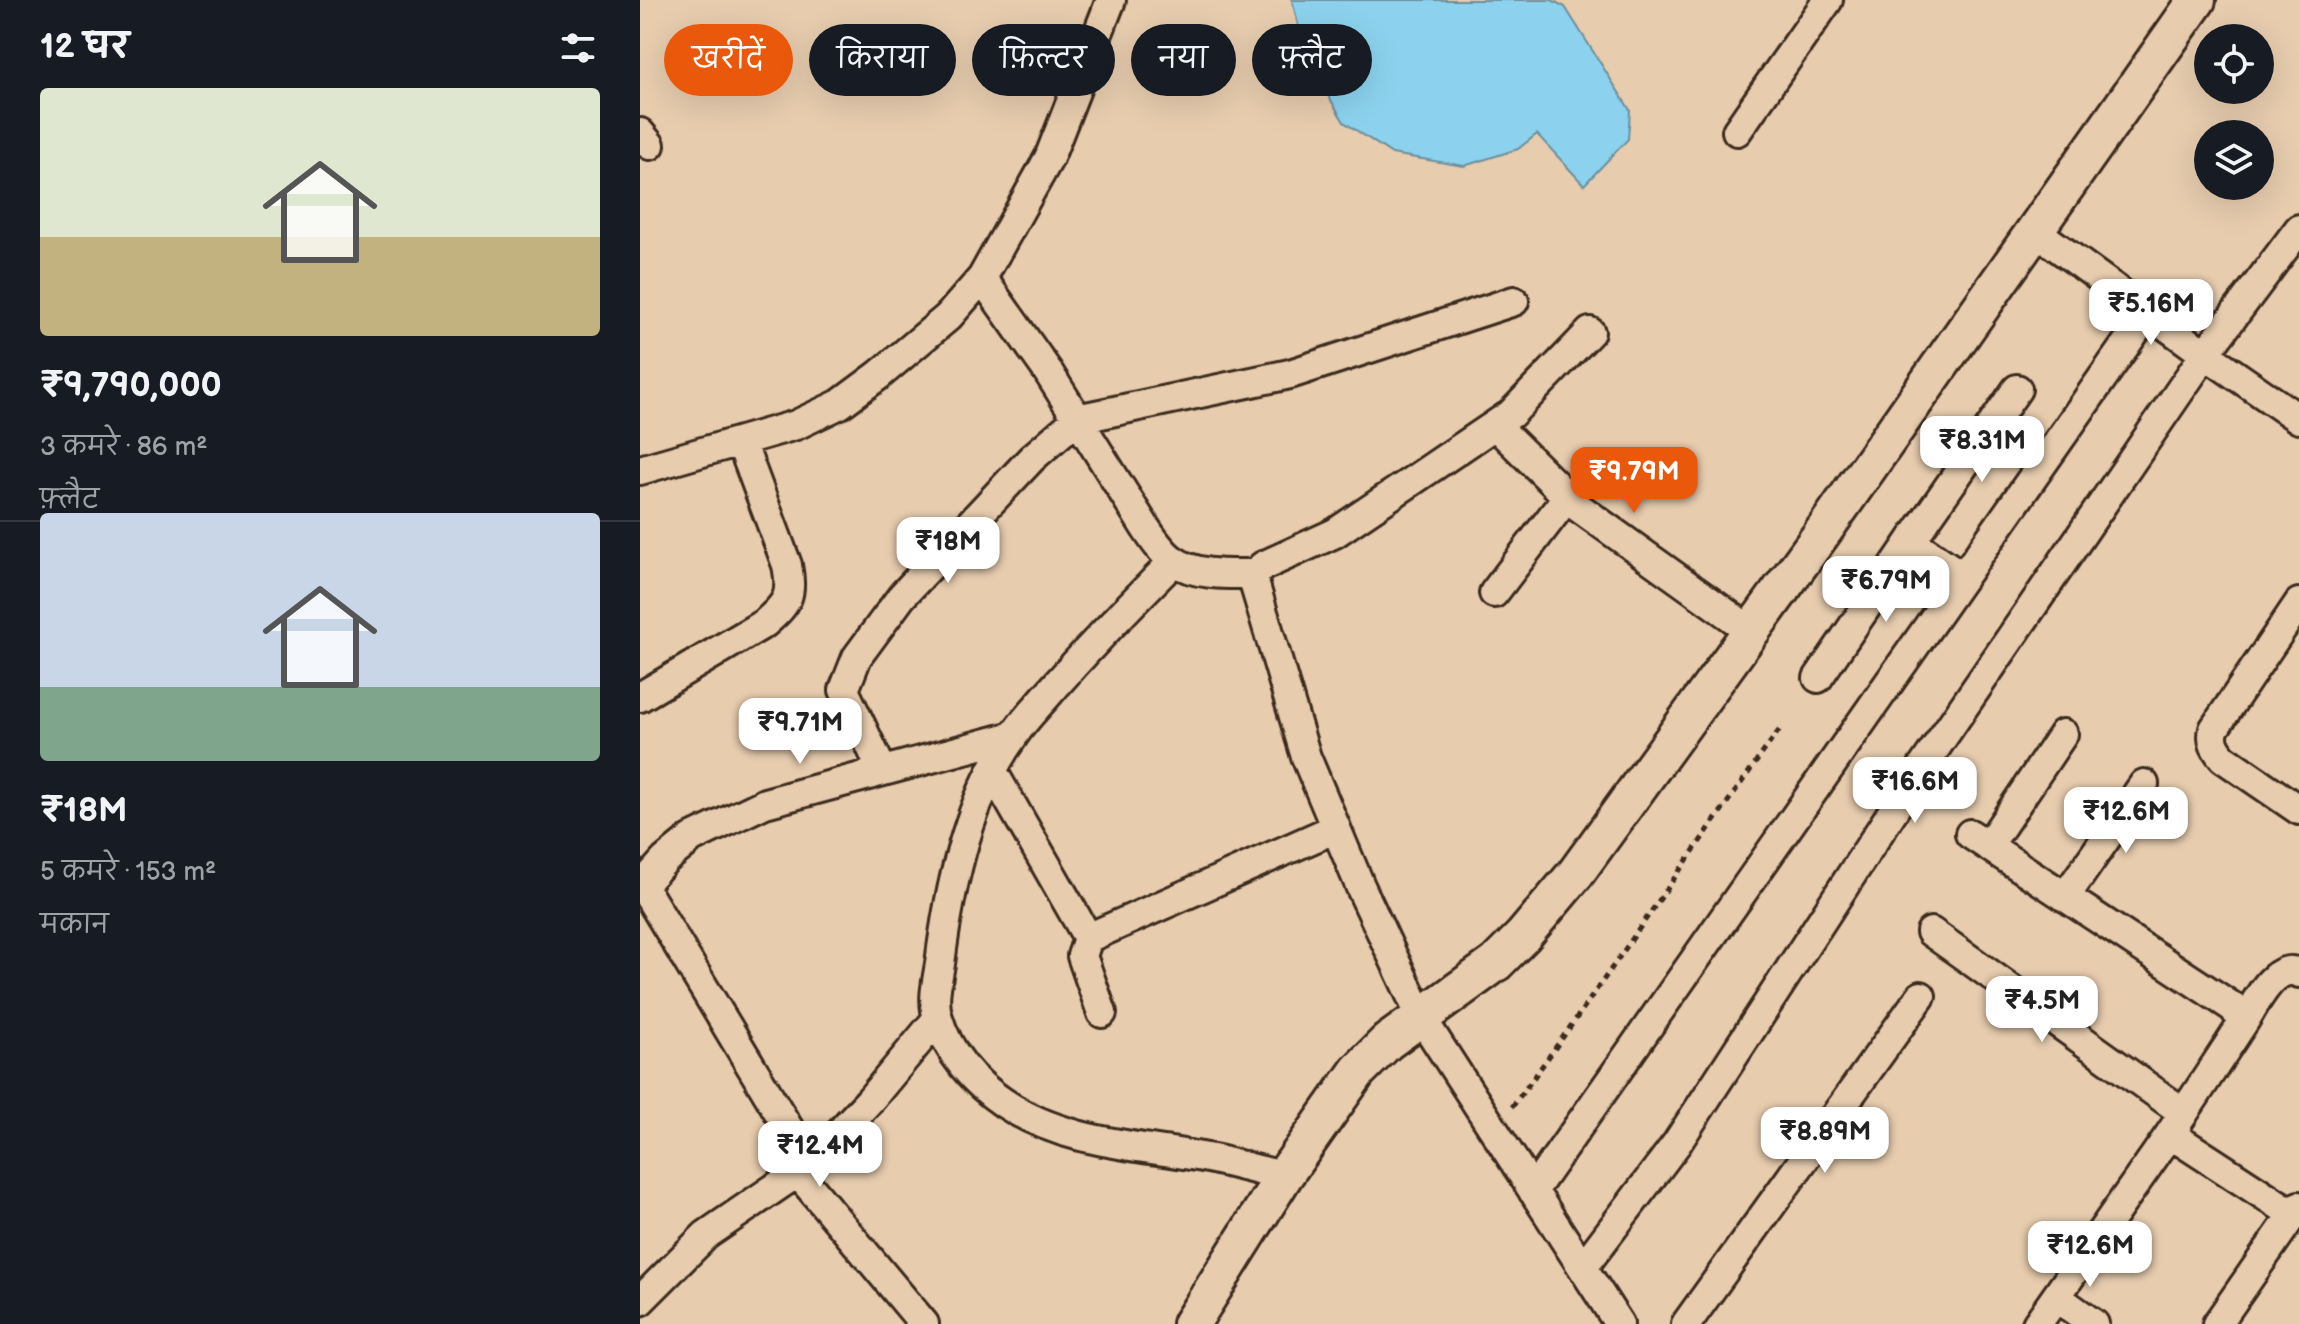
<!DOCTYPE html>
<html lang="hi">
<head>
<meta charset="utf-8">
<style>
	body { margin:0; font-family:"Balsamiq Sans","Playpen Sans Deva",sans-serif; background:#20242c; color:#f1f3f6; height:100vh; display:flex; flex-direction:column; font-size:30px; white-space:nowrap }
	* { box-sizing:border-box; margin:0 }
	p { font-size:26px; color:#9ea1a6 }
	.icon { flex:none; width:44px; height:44px; fill:none; stroke:currentColor; stroke-width:2; stroke-linecap:round; stroke-linejoin:round }
	.map { position:relative; flex:1; overflow:hidden }
	.sheet { display:flex; flex-direction:column; background:#171b24; width:640px }
	.sheet>* { flex:none }
	.top-card { position:absolute; left:24px; top:24px; width:760px; height:72px; display:flex; gap:16px }
	.fabs { position:absolute; left:1554px; top:24px; display:grid; gap:16px }
	.fabs a { display:grid; place-items:center; width:80px; height:80px; border-radius:50%; background:#171b24; box-shadow:0 8px 32px #0002; font-size:40px }
	.price { position:absolute; translate:-50% -68px; padding:0 18px; border-radius:16px; background:#fff; color:#222; font-size:26px; line-height:52px; filter:drop-shadow(0 2px 4px #0008) }
	.price::after { content:''; position:absolute; left:50%; top:48px; width:24px; height:18px; margin-left:-12px; background:inherit; clip-path:polygon(0 0,100% 0,50% 100%) }
	.price.active { background:#ea580c; color:#fff }
	ul { padding:0; list-style:none }
	li { display:grid; align-content:center; gap:16px; height:424px; padding:0 40px }
	li+li { border-top:2px solid #363941 }
	li span { display:grid; place-items:center; height:248px; border-radius:8px; color:#555 }
	li>.icon { margin-inline-start:auto }
	span .icon { width:144px; height:144px; fill:#fffc; stroke-width:1 }
	li b { font-size:34px }
	h2 { display:flex; justify-content:space-between; align-items:center; height:96px; padding:0 40px; font-size:34px }
	.chip { padding:0 28px; border-radius:36px; background:#171b24; box-shadow:0 8px 32px #0002; font-size:28px; line-height:72px }
	.chip.active { background:#ea580c; color:#fff }
	main { display:flex; flex:1; min-height:0 }
	.map>svg:first-child { display:block }
</style>
</head>
<body>
<main>
<section class="sheet">
<h2>12 घर<svg class="icon" aria-label="filters" viewBox="0 0 24 24"><path d="M4 7h16M4 17h16"/><circle cx="9" cy="7" r="2"/><circle cx="15" cy="17" r="2"/></svg></h2>
<ul>
<li><span style="background:linear-gradient(#dfe7d0 60%,#c2b280 0)"><svg class="icon" aria-label="home" viewBox="0 0 24 24"><path d="M3 11l9-7 9 7M6 9v11h12V9"/></svg></span><div><b>₹9,790,000</b><p>3 कमरे · 86 m²</p><p>फ़्लैट</p></div></li>
<li><span style="background:linear-gradient(#c9d6e8 70%,#7fa58c 0)"><svg class="icon" aria-label="home" viewBox="0 0 24 24"><path d="M3 11l9-7 9 7M6 9v11h12V9"/></svg></span><div><b>₹18M</b><p>5 कमरे · 153 m²</p><p>मकान</p></div></li>
</ul>
</section>
<div class="map">
<svg width="1659" height="1324" viewBox="0 0 1659 1324">
	<rect width="100%" height="100%" fill="#e7ccae"/>
	<filter id="ink" filterUnits="userSpaceOnUse"><feTurbulence type="fractalNoise" baseFrequency=".0125" numOctaves="2"/><feDisplacementMap in="SourceGraphic" scale="16" xChannelSelector="R" yChannelSelector="G"/><feConvolveMatrix kernelMatrix="1 2 1 2 8 2 1 2 1" color-interpolation-filters="sRGB"/></filter>
	<g filter="url(#ink)">
		<path fill="#8cd2ee" stroke="#6c8f9b" stroke-width="2" d="M 652,0 L 912,0 L 925,7 L 990,110 L 988,139 L 944,185 L 897,134 L 878,149 L 824,166 L 752,154 L 704,122 L 667,60 Z"/>
		<g fill="none" stroke-linecap="round" stroke-linejoin="round">
			<defs>
				<path id="minor" d="M 1097,131 L 1188,0
					M 0,133 L 10,145
					M 1394,230 L 1565,354 L 1659,419
					M 342,278 L 407,370 L 505,527 C 513,539 522,553 534,561 C 556,576 589,574 614,574
					M 950,332 L 871,414 L 695,533 L 623,566 L 614,574 L 613,579 L 666,757 L 721,888 L 781,1017 L 979,1324
					M 855,425 L 938,507 L 1111,631
					M 0,470 L 156,425 L 200,404 L 239,375 L 308,317 L 342,278 L 409,158 L 471,0
					M 534,561 C 491,604 449,647 409,693 C 397,707 384,720 374,735 C 329,797 309,890 300,964 C 297,982 292,1001 298,1018 C 308,1053 334,1083 364,1103 C 426,1145 502,1145 573,1159 C 597,1164 620,1171 644,1176
					M 1323,577 L 1271,541 L 1377,389
					M 854,593 L 927,497
					M 1659,603 L 1574,729 C 1571,741 1575,748 1583,758 L 1659,810
					M 1178,678 L 1271,541
					M 0,697 L 125,623 C 148,603 153,595 147,565 L 101,442
					M 242,770 L 204,690 L 217,657 L 262,596 L 392,458 L 437,419 L 650,374 L 874,301
					M 353,772 L 448,938 L 442,956 L 462,1013
					M 1330,834 L 1594,1008 L 1603,1023 L 1530,1134 L 1397,1324
					M 1348,846 L 1423,734
					M 2,885 L 170,1164
					M 0,888 L 25,860 L 52,838 L 125,803 L 373,736
					M 1425,897 L 1504,784
					M 1291,932 L 1544,1113
					M 448,938 L 696,828
					M 1603,1023 C 1615,1005 1634,961 1659,973
					M 1530,1134 L 1653,1214
					M 158,1173 L 284,1324
					M 893,1191 L 1508,313
					M 944,1266 L 1037,1143 L 1264,794 L 1565,354 L 1659,229
					M 1416,1297 L 1454,1324
					M 0,1301 L 66,1235 L 170,1164 L 230,1100 L 298,1018
					M 1046,1324 L 1281,996
					M 1577,1324 L 1659,1206"/>
				<path id="tertiary" d="M 551,1324 L 644,1176 L 718,1071 L 747,1042 L 856,963 L 883,936 L 936,873 L 1185,529 L 1557,0"/>
			</defs>
			<use href="#minor" stroke="#3b2a1e" stroke-width="34"/>
			<use href="#tertiary" stroke="#3b2a1e" stroke-width="42"/>
			<path stroke="#3b2a1e" stroke-width="5" stroke-dasharray="6 6" stroke-linecap="butt" d="M 872,1107 C 964,983 1049,854 1140,729"/>
			<use href="#minor" stroke="#e7ccae" stroke-width="28"/>
			<use href="#tertiary" stroke="#e7ccae" stroke-width="36"/>
		</g>
	</g>
</svg>
<div class="fabs">
<a><svg class="icon" aria-label="locate" viewBox="0 0 24 24"><circle cx="12" cy="12" r="6"/><path d="M12 2v4M12 18v4M2 12h4M18 12h4"/></svg></a>
<a><svg class="icon" aria-label="layers" viewBox="0 0 24 24"><path d="M12 4l9 5-9 5-9-5zM3 14l9 5 9-5"/></svg></a>
</div>
<b class="price" style="left:1511px;top:347px">₹5.16M</b>
<b class="price" style="left:1342px;top:484px">₹8.31M</b>
<b class="price active" style="left:994px;top:515px">₹9.79M</b>
<b class="price" style="left:308px;top:585px">₹18M</b>
<b class="price" style="left:1246px;top:624px">₹6.79M</b>
<b class="price" style="left:160px;top:766px">₹9.71M</b>
<b class="price" style="left:1275px;top:825px">₹16.6M</b>
<b class="price" style="left:1486px;top:855px">₹12.6M</b>
<b class="price" style="left:1402px;top:1044px">₹4.5M</b>
<b class="price" style="left:1185px;top:1175px">₹8.89M</b>
<b class="price" style="left:180px;top:1189px">₹12.4M</b>
<b class="price" style="left:1450px;top:1289px">₹12.6M</b>
<div class="top-card">
<a class="chip active">खरीदें</a>
<a class="chip">किराया</a>
<a class="chip">फ़िल्टर</a>
<a class="chip">नया</a>
<a class="chip">फ़्लैट</a>
</div>
</div>
</main>
</body>
</html>
